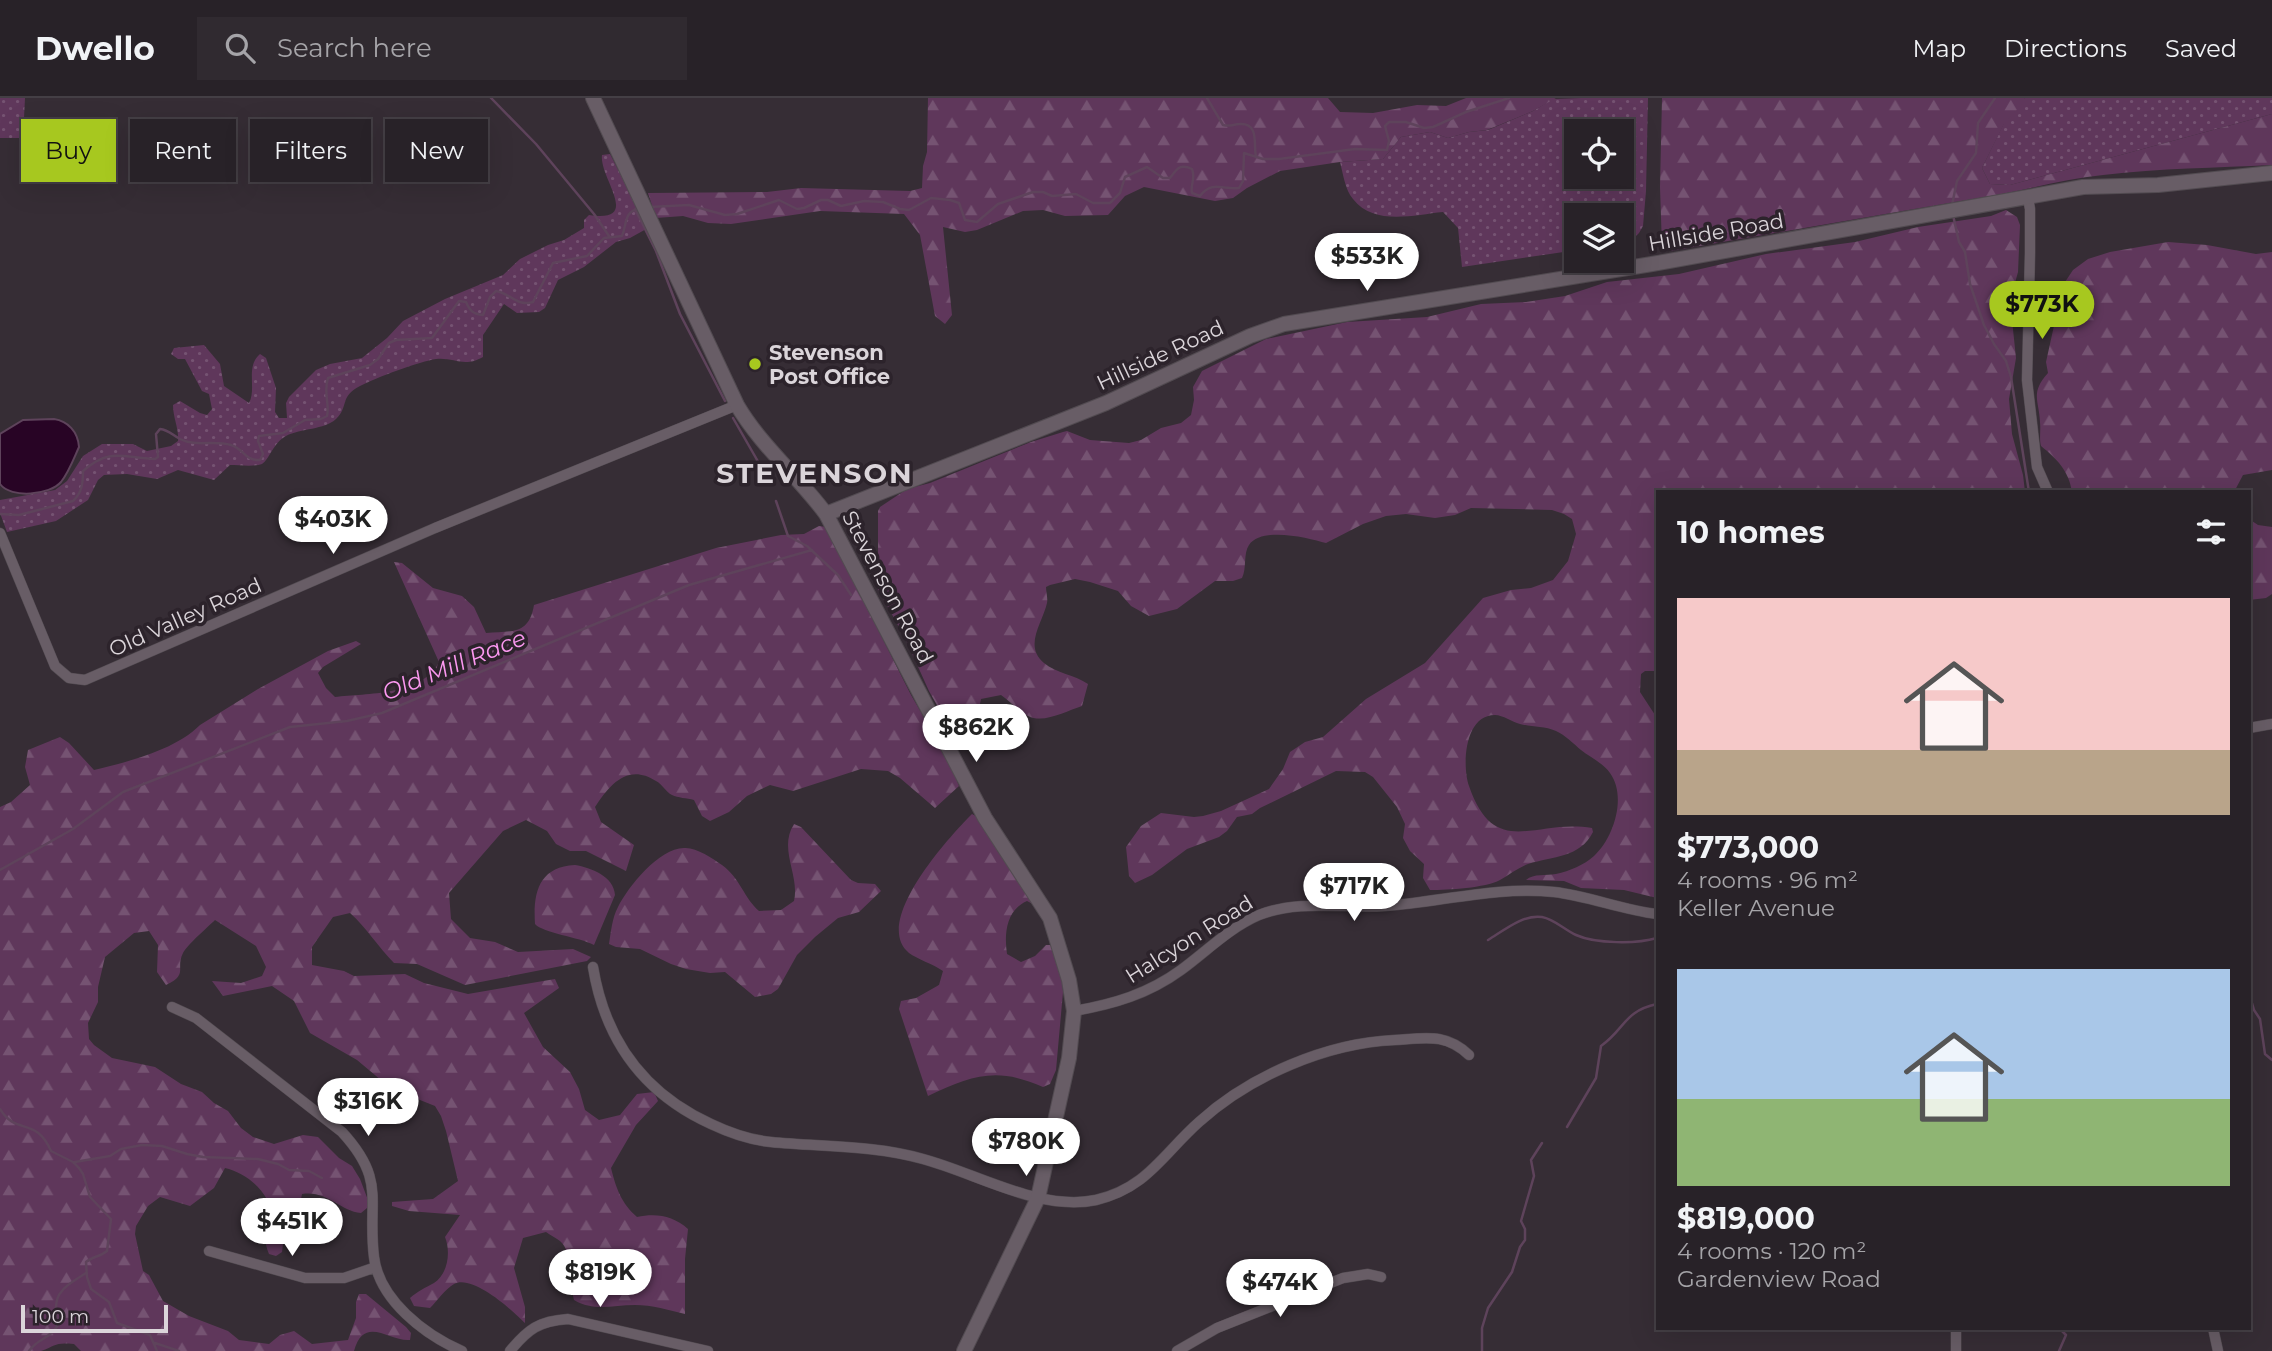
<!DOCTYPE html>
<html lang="en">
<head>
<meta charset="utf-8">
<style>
	body { margin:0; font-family:Montserrat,sans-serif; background:#302a30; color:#f1f3f6; height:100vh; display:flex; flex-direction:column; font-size:26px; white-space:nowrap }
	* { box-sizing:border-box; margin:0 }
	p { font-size:23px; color:#a5a4a8 }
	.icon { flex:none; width:38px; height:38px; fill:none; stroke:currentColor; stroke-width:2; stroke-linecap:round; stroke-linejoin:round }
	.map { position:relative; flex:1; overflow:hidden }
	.side { position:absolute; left:1656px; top:392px; width:595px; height:840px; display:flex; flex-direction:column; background:#282228; border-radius:0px; box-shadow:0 7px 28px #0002,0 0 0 2px #443f45 }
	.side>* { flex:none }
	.guide { position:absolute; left:21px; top:21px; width:665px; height:63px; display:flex; gap:14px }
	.buttons { position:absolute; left:1564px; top:21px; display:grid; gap:14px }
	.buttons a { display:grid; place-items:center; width:70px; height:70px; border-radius:0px; background:#282228; box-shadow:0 7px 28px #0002,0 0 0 2px #443f45; font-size:35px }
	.scale { position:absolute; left:21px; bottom:18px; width:147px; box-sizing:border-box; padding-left:7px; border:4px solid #dbd5da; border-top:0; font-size:19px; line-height:24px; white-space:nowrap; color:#dbd5da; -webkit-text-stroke:5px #2c232b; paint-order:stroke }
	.price { position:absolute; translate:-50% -60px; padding:0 16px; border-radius:24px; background:#fff; color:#222; font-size:23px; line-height:46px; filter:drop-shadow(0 2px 4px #0008) }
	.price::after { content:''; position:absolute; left:50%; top:42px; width:21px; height:16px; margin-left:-10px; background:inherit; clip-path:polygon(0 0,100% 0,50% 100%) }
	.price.current { background:#a7c81f; color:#111 }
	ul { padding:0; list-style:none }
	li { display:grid; align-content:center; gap:14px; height:371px; padding:0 21px }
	li span { display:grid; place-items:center; height:217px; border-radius:0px; color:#555 }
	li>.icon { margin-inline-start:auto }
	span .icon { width:126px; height:126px; fill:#fffc; stroke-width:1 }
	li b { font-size:30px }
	h2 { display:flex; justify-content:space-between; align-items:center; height:84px; padding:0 21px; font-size:30px }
	.tag { padding:0 24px; border-radius:0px; background:#282228; box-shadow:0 7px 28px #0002,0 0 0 2px #443f45; font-size:24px; line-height:63px }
	.tag.current { background:#a7c81f; color:#111 }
	header { display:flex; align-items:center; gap:42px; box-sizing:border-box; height:98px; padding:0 35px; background:#282228; border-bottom:2px solid #443f45 }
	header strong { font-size:33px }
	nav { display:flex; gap:38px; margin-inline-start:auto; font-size:24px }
	.search { width:490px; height:63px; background:#302a30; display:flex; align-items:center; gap:18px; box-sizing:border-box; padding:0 24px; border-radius:0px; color:#a5a4a8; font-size:26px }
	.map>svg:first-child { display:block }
</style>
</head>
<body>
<header>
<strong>Dwello</strong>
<div class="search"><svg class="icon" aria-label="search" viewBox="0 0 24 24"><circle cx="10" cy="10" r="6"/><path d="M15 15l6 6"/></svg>Search here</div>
<nav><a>Map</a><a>Directions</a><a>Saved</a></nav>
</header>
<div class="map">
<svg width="2272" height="1253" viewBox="0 0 2272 1253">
	<defs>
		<pattern id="green-dots" width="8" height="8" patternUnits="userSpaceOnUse" patternTransform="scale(1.75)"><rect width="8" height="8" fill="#5f375b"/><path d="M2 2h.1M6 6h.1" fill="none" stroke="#755372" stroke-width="1.8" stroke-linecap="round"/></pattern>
		<pattern id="forest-firs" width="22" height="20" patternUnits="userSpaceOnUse" patternTransform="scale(1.75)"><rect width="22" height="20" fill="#5f375b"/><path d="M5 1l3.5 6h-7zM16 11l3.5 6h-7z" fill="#755372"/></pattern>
	</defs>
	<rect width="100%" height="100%" fill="#362d35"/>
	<path fill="url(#green-dots)" fill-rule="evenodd" d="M 0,0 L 25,0 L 23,40 L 0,40 Z
		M 1581,0 L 1648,0 L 1646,93 L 1643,128 L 1639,135 L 1630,144 L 1622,145 L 1622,117 L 1577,117 L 1577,152 L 1462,169 L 1458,130 L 1443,114 C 1413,117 1374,128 1353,101 C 1345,92 1343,75 1340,64 L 1383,61 L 1401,39 L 1430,34 L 1448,40 L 1469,34 L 1488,32 L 1533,13 L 1553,1 ZM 1577,33 L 1622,33 L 1622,79 L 1577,79 Z
		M 2024,0 L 2272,0 L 2272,16 L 2010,87 L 1990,86 L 1982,70 L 2004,25 L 2025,2 Z
		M 610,56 L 648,130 L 630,140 L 616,144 L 584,169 L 558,182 L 545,210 L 539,214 L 517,215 L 504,206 L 483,237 L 483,259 C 464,270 454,259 436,261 C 421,263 375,280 360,288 C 339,299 349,309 336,321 C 324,332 301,330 286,338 C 273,345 269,362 262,366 C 254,369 239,367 230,367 L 214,382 L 178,372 L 157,381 L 127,376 L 104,377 L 98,382 L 88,402 L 56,423 L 7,434 L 0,415 L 0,402 L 55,392 L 67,383 L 83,358 L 102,346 L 133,346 L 147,353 L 171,348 L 178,343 C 179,330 173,320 173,307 L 180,303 L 200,315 L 207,317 L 212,311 L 209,296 L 202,293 L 185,261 L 178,261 L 171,256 L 174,250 L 204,247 L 220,266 L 224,288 L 249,305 C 257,290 245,269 260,256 L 266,260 L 276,290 L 275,314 L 279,320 L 287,320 L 286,305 L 289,299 L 316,272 L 330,266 L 362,260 L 387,240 L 403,223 L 445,201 L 503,177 L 520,161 L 548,147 L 564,142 L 584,130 L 584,122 L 589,117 C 643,125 599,80 602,57 Z"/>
	<path fill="url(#forest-firs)" d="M 928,0 L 1328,0 L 1340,14 L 1373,15 L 1417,7 L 1446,8 L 1466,0 L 1556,0 L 1533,13 L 1487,32 L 1469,34 L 1448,40 L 1430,34 L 1401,39 L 1383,61 L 1340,64 L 1280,73 L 1247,90 L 1233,100 L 1215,103 L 1144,89 L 1125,98 L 1108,117 L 1065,118 L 1043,112 L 1023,113 L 977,132 L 965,134 L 943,129 L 952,217 L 945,226 L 935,218 L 920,137 L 904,116 L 820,113 L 731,126 L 708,125 L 683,118 L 656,120 L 648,95 L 767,94 L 801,90 L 910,93 L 922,90 L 923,68 L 927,54 Z
		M 1662,0 L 2024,0 L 2026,2 L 2004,26 L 1982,70 L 1990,86 L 2010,87 L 2272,16 L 2272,67 C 2216,70 2160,70 2103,77 C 2063,81 2023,93 1984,99 C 1879,117 1775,135 1670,153 L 1662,149 L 1660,89 Z
		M 2006,112 L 2017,119 L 2020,127 L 2018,174 L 2010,203 L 2016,260 L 2009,301 L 2012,336 L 2023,377 L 2025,394 L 1657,394 L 1657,573 L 1645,573 L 1641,576 L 1640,594 L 1657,620 L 1657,800 L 1624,792 L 1581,790 L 1564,783 L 1526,782 C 1534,775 1546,778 1556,776 C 1570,773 1584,767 1594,758 C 1614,740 1627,698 1610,675 C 1604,666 1590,659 1581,652 C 1574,646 1565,637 1556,633 C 1544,628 1532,629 1520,626 C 1512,624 1503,617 1495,617 C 1464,617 1462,668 1469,688 C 1495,763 1535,720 1592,730 L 1593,734 C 1580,760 1553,758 1528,766 C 1518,770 1509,777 1500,782 C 1485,790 1448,792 1430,792 L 1423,780 L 1424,766 L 1410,753 L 1403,740 L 1405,726 L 1397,709 L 1373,679 L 1365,674 L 1336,673 L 1260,710 L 1252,716 L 1237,719 L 1227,733 L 1219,739 L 1187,751 L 1152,777 L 1135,785 L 1129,778 L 1126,749 L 1141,728 L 1161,715 L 1194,719 L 1203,718 L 1221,713 L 1269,691 L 1283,671 L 1290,654 L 1305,644 L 1323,639 L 1366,601 L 1425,565 L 1483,500 L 1511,492 L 1531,490 L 1553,482 L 1568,463 L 1576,436 L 1572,421 L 1564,416 L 1552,412 L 1471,410 L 1455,417 L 1435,420 L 1406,416 L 1386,418 L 1363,426 L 1326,445 C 1309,440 1262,428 1249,447 C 1243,456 1247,470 1242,480 L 1233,483 L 1215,483 L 1177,511 L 1149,518 L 1131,508 L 1118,493 L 1090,484 L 1075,481 L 1050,487 L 1046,489 C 1046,494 1048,500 1047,505 C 1043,524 1023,548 1044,565 C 1056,575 1075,577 1088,586 L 1082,608 C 1066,613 1044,626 1028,618 C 1018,613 1010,603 1001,597 L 981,601 L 980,606 L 994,631 L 989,645 L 977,652 L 967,652 L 956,641 L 929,593 L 905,540 L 878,491 L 878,413 L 880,409 L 907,391 L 930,385 L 1031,344 L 1063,334 L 1067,333 L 1090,342 L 1129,345 L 1141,342 L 1161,330 L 1181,325 L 1191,317 L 1194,302 L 1193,289 L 1202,273 L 1266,241 L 1347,224 L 1427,219 L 1481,206 L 1526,204 L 1565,198 L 1607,184 L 1679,176 L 1766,156 L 1855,144 L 1918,129 L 1991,118 Z
		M 2168,144 L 2207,147 L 2256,156 L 2272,154 L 2272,372 L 2243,377 L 2234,394 L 2072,394 C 2069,373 2057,361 2041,348 C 2039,340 2041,333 2040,324 C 2039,302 2030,295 2048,275 L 2046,264 L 2063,187 L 2073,172 L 2088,161 L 2110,154 Z
		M 2249,421 L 2258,427 L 2272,429 L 2272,496 L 2266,500 L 2249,502 Z
		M 819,428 L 826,429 L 911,597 L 947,659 L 959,688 L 935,710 L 900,680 L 888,673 L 861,671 L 793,693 L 770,687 L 747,698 L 729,714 L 710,723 L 702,718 L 694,702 C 687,700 678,700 672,697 C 666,694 662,686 656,683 C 628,665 610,686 595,709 L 601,724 L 634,747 L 626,773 L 586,753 L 570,753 L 556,746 L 547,733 L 526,722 L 503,733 L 449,795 L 451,821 L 470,840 L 495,844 L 518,854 L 573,851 L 591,859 L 587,863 L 465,887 L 417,866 L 394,865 C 378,849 367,830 350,815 L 333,819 L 312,849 L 312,867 L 344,873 L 354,878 L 405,876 L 424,885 L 468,896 L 555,881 L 559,890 L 524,915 L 543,949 L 570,974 L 579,991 L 585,1012 L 599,1022 L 620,1017 L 637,996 L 654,994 L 658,1003 L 636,1027 L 611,1070 C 616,1090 621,1105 637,1119 C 657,1115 673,1118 688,1131 L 685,1161 L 685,1216 C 669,1212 652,1207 635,1207 C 612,1207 595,1214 574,1202 C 570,1186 573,1154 560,1143 C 556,1140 550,1137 546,1134 L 523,1140 L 514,1170 L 525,1209 L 525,1225 C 513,1213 473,1176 454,1186 C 445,1191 437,1203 430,1210 L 414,1208 L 410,1200 C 418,1193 425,1190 434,1185 C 448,1176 451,1154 445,1139 L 460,1117 L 409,1113 L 392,1108 L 392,1104 L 433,1101 L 458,1083 L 446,1033 L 441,1018 L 435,1008 L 415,1000 L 400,998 L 357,962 L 310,935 L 294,903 L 272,888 L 223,898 L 212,883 L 241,885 L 262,878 L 266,869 L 256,848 L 215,822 C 208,829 188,846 183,855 C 175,871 189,876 166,887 L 157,874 L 158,847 L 149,833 L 134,835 L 105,859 L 98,889 L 98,904 L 88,925 L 89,941 L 94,947 L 112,960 L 155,969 L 181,986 L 202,994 L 214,1005 L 228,1013 L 241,1030 L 253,1039 L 274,1046 L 303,1037 L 318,1039 L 339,1060 L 352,1068 L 360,1081 L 368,1102 L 367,1110 L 361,1115 C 340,1113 327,1092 302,1096 L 300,1106 L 286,1123 L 282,1154 L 276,1158 L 269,1156 C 262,1139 268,1139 271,1124 C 275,1098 248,1075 225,1070 L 214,1090 L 190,1108 L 160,1099 L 148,1108 L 136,1128 L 135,1136 L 143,1173 L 149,1177 L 163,1203 L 189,1218 L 228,1233 L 239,1242 L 269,1246 L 280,1237 L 294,1233 L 312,1246 L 348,1242 L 356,1220 L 356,1204 L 359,1196 L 366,1196 L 406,1229 L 411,1235 L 410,1242 C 390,1244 364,1216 354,1253 L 81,1253 L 74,1246 C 55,1244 57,1247 41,1253 C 30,1253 12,1253 0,1253 L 0,709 L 11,704 L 30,687 L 25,669 L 28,652 L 60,639 L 69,645 L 94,672 C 128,664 175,652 200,627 L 258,591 L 328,553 L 356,543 L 361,546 L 323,569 L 318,575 L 326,590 L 335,599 C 367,595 422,598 439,564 L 394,464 L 402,465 L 433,490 L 462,498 L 474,509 L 486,535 C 512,533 529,537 534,507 L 716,450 L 781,437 L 804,436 Z
		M 972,716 L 979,720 L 998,754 L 1041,815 L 1033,806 L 1027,803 C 1006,812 1004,836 1007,856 L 1021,864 L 1035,858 L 1046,847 L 1054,847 L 1062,878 L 1063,894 L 1056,972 L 1050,986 L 1043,989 C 996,968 971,978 928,998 L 899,911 L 901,903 L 916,900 L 939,887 L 943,873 C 933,866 917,861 909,855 C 871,824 950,738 972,716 Z
		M 794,726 L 801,729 L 851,782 L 858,785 L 875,786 L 881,793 L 859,814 L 838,820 L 815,839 L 797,857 L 778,891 L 771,896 L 755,899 L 725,874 L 710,875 L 686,871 L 671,866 L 640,851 L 616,849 L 609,846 C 611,834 612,820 618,809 C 628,789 659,750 684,750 C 696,749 712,760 722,767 C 740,780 744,800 759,813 L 781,812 L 794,803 C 800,777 778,751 794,726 Z
		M 575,767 C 591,770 614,778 615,797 L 594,847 C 579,839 543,835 535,826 C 533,794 539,769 575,767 Z"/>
	<path fill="#280425" stroke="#5e435b" stroke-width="2" d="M 54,321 C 68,323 78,334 79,349 C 74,360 69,374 61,384 C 50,397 11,401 0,386 L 0,336 L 23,322 Z"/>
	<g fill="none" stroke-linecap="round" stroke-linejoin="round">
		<path stroke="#5e435b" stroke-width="2.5" d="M 491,0 L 536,46 L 594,116 L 609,138
			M 1207,0 L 1223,27 C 1231,29 1233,26 1240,26 C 1260,25 1253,48 1256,58
			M 1952,107 L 1957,83 L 1976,55 L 1978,25 L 1995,0
			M 649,109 L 689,107 L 725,117 L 737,116 L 779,102 L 797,111 L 804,110 L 821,102 L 828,102 L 841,108 L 864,103 L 883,104 L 900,111 L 909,112 L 931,100 L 950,102 L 959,105 L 965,122 L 977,124 L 998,106 L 1033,94 L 1043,94 L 1052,98 L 1076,96 L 1093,105 L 1110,105 L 1120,95 L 1125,79 L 1147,69 L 1163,80 L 1170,80 C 1177,71 1180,65 1192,71 C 1196,80 1190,87 1192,95 L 1200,98 C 1212,82 1223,92 1239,90 L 1243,83 L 1244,55 L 1263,61 L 1279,61 L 1355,51 L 1387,52 L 1389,43 L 1385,28 L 1389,24 L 1406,24 L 1424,30 L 1433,29 L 1466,14 L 1509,0
			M 635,111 L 656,153 L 680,216 L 725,303
			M 1953,117 L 1959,144 L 1965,154 L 1970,186 L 1984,227 L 1994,246 L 2006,263 L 2011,279 L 2029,394
			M 733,320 L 764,374
			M 776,403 L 788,438 L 807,448 L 838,477 L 851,497
			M 0,416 L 19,417 L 73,403 C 82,395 83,385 83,373 C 110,349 123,360 155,361 L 158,359 L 156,336 L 160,331 C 169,332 172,337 180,341 C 195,349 215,342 231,347 C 244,351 245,363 260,362 L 263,356 L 258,343 L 259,338 L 283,335 L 305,322 L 321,321 L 327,318 C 330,306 323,295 328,280 L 370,267 L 378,261 L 389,245 L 396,242 L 432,240 L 459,203 L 466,204 C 470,213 473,216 483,217 L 490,199 L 496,193 C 510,195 517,209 533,204 L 553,165 L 587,158 L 604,140 L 622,138 C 627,126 624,113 639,111
			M 0,772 L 73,731 L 123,694 L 290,629 L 347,623 L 382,615 L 689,487 L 812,452
			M 1488,842 C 1503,833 1523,816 1542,819 C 1554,821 1565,832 1576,837 C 1596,846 1637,846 1657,840
			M 2249,895 L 2254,912 L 2260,921 L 2265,956 L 2272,962
			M 0,1011 C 16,1038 36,1018 51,1053 L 73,1064 L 79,1070 L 83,1076 L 90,1099 L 111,1121 L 107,1153 C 100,1159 93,1158 86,1164 L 87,1179 L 91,1191 L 109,1204 L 117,1225 L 150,1237 L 157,1253
			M 1567,1029 L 1596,980 L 1601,948 C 1625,931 1624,913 1657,906
			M 75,1064 L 110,1058 L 121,1051 L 142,1047 L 162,1048 L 187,1056 L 203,1059 L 258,1061 L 278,1066 L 289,1072 L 309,1073 L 322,1080
			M 155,1245 L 179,1253
			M 29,1253 C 38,1240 49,1242 58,1227 C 51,1196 61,1191 86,1175
			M 1482,1253 L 1482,1230 L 1488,1210 L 1512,1174 L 1520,1149 L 1525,1142 L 1525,1131 L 1521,1123 L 1534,1078 L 1531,1062 L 1542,1045
			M 2059,1253 L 2066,1237 L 2059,1230"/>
		<defs>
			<path id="street" d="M 2028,100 L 2030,111 L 2030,155 L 2027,282 L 2037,369 L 2048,394
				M 0,435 L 55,568 L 69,580 L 85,582 L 435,430 L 737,307
				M 2249,630 L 2272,626
				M 593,869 C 605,942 643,995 711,1026 C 730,1035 750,1042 771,1044 C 822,1049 874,1047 923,1061 C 976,1075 1040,1114 1096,1102 C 1147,1090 1163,1056 1199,1024 C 1250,978 1326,945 1395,942 C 1426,940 1446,935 1469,957
				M 172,909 L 196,920 L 342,1034 C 387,1083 367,1102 374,1159 C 379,1202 425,1237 462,1253
				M 1074,913 C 1114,906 1148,896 1181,872 C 1207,853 1229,830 1259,817 C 1299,801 1343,811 1385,808 C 1441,804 1497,788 1554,794 C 1589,798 1622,812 1657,816
				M 209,1153 L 305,1180 L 344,1180 L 376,1169
				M 1956,1230 L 1956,1253
				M 2213,1230 L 2218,1253
				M 510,1253 C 528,1231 539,1223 568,1221 L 708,1253
				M 1177,1253 L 1217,1230 L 1343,1180 L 1368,1176 L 1381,1179"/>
			<path id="secondary" d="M 593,0 L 737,307 C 761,348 798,378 826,416 L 985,720 L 1050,820 L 1069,882 L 1074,913 L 1069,960 L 1038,1100 L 964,1253
				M 826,416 L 1106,305 L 1250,238 L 1284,226 L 1652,166 L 2083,89 L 2158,87 L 2272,75"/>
		</defs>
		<use href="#street" stroke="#524b51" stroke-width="11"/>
		<use href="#secondary" stroke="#524b51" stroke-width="16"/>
		<use href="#street" stroke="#685d66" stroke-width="10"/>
		<use href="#secondary" stroke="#685d66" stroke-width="14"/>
	</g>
	<circle fill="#a7c81f" stroke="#2c232b" stroke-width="2.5" cx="755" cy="266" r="7"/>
	<g text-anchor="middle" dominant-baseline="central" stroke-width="7" stroke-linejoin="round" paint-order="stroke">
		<g font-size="21" fill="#dbd5da" stroke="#2c232b">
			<text transform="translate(1716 134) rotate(-10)">Hillside Road</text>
			<text transform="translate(1160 257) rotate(-25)">Hillside Road</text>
			<text transform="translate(888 489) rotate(62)">Stevenson Road</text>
			<text transform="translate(185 519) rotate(-24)">Old Valley Road</text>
			<text transform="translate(1189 841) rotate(-32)">Halcyon Road</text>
		</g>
		<g font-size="21" font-weight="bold" fill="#dbd5da" stroke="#2c232b" text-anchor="start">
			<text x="769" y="254">Stevenson<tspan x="769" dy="24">Post Office</tspan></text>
		</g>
		<g font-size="23" font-style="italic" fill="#fb98f0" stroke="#2c232b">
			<text transform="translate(454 567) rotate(-22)">Old Mill Race</text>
		</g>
		<g font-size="28" font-weight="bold" letter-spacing="2" fill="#dbd5da" stroke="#2c232b">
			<text x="815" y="375">STEVENSON</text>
		</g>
	</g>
</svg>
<div class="buttons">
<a><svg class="icon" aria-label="locate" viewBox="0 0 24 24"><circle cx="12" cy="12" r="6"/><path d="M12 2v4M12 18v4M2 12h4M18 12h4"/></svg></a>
<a><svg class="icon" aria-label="layers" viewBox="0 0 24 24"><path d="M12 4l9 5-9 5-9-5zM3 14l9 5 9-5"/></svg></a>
</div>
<div class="scale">100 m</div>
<b class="price" style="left:1367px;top:195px">$533K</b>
<b class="price current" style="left:2042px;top:243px">$773K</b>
<b class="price" style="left:333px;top:458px">$403K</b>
<b class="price" style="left:976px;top:666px">$862K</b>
<b class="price" style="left:1354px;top:825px">$717K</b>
<b class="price" style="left:368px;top:1040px">$316K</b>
<b class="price" style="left:1026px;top:1080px">$780K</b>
<b class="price" style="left:292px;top:1160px">$451K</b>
<b class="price" style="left:600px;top:1211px">$819K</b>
<b class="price" style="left:1280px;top:1221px">$474K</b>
<div class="guide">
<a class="tag current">Buy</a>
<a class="tag">Rent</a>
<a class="tag">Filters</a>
<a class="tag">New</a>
</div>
<section class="side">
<h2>10 homes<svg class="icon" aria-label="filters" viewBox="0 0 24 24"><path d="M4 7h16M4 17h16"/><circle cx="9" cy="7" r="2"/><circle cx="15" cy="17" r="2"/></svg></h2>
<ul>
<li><span style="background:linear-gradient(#f6c9c9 70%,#b9a48a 0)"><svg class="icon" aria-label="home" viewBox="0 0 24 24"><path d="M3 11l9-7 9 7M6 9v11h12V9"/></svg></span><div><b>$773,000</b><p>4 rooms · 96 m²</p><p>Keller Avenue</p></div></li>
<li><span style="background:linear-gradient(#a9c7e8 60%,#8fb573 0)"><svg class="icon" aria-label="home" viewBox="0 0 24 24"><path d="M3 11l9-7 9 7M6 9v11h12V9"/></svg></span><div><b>$819,000</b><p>4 rooms · 120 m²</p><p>Gardenview Road</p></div></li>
</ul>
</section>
</div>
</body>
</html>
